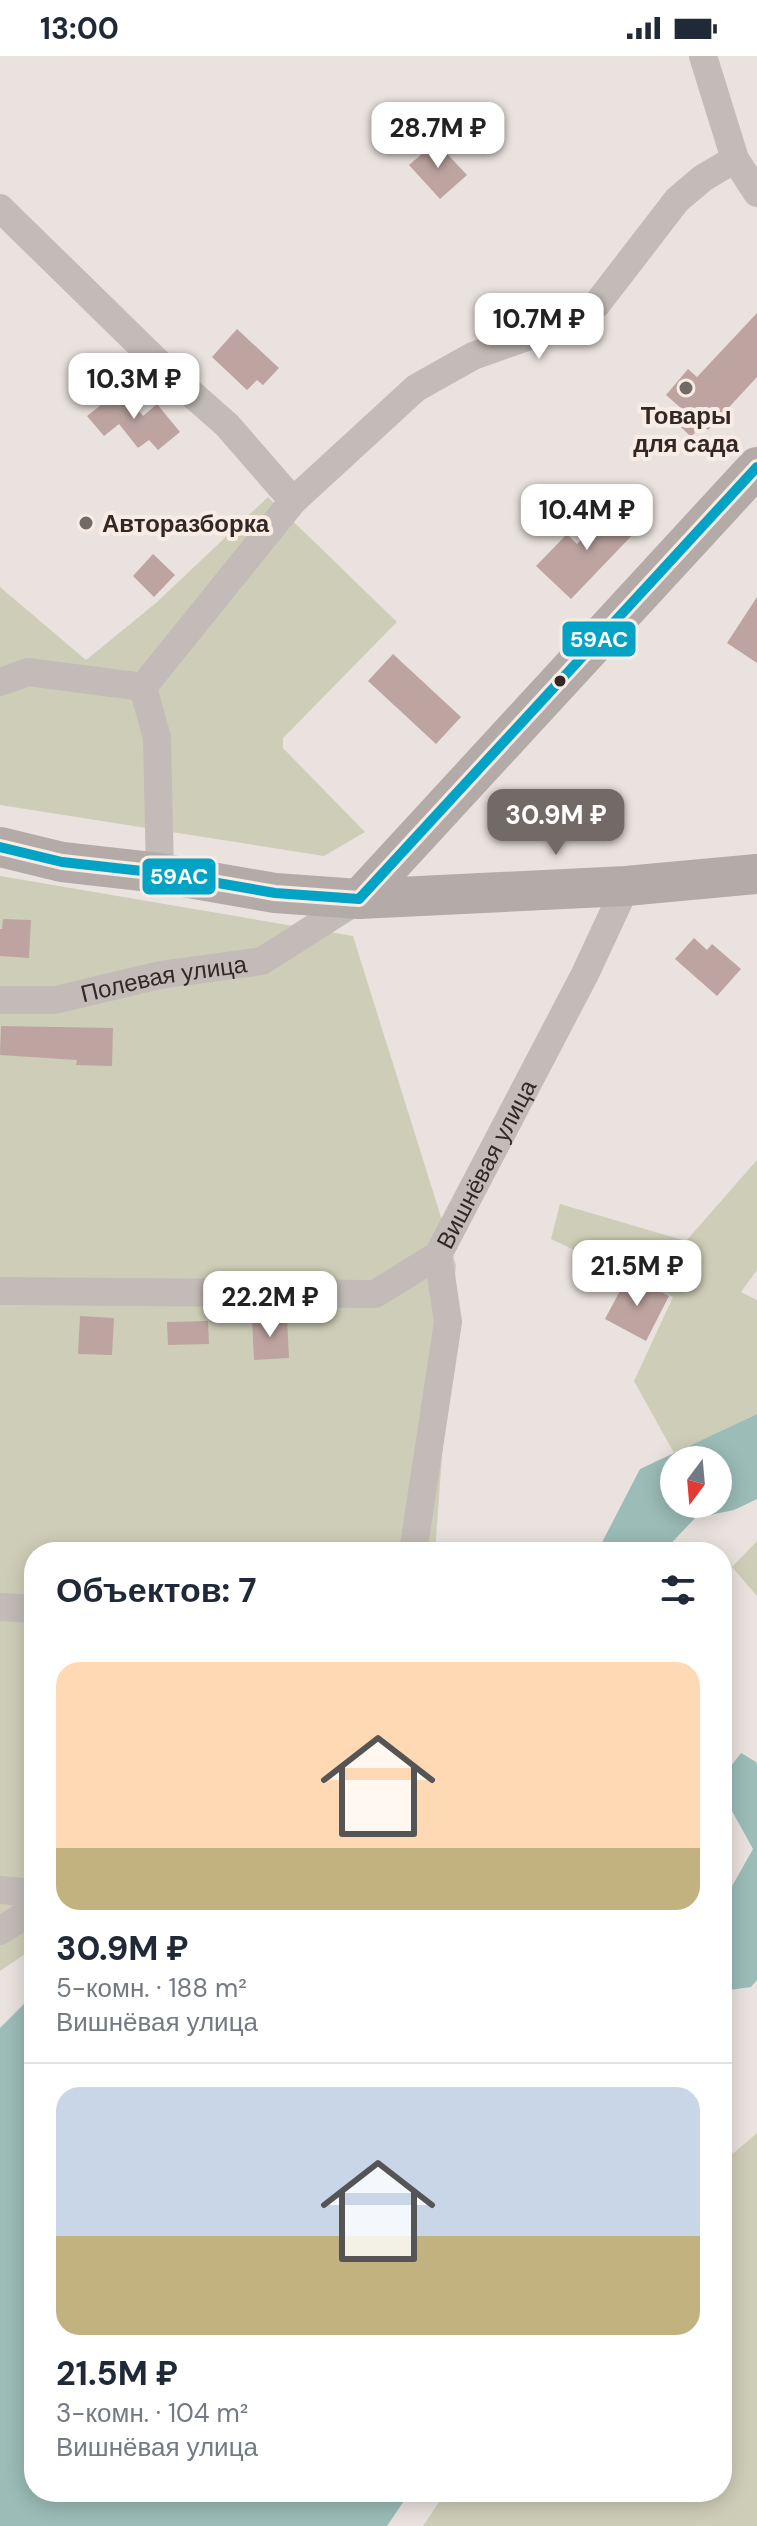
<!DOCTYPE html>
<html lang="ru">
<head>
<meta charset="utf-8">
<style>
	body { margin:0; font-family:"DM Sans",sans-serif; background:#f2f2f3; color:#1f2937; height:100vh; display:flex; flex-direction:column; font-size:30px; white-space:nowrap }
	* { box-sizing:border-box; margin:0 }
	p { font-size:26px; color:#747a83 }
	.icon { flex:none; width:44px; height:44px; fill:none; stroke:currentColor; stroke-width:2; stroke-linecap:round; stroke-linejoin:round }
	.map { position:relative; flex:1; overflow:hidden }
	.details { position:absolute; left:24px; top:1486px; width:708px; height:960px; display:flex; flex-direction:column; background:#fff; border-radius:32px; box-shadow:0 4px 20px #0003 }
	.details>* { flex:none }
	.needle { width:52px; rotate:196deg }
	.tools { position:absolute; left:660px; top:1390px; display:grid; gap:16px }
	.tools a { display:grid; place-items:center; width:72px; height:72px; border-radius:50%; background:#fff; box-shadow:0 4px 20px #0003; font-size:40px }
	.price { position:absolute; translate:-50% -68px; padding:0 18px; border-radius:16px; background:#fff; color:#222; font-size:26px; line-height:52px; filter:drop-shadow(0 2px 4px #0008) }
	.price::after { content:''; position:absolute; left:50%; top:48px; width:24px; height:18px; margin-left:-12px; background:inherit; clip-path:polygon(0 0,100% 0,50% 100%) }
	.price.on { background:#736966; color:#fff }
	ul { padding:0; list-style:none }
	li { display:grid; align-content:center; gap:16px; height:424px; padding:0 32px }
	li+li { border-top:2px solid #e0e1e3 }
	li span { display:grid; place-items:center; height:248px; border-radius:24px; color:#555 }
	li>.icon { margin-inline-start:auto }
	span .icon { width:144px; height:144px; fill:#fffc; stroke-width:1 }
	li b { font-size:34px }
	h2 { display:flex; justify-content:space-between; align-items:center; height:96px; padding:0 32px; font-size:34px }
	.status { display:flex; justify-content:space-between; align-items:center; height:56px; padding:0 40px; background:#fff; direction:ltr }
	.status svg { height:22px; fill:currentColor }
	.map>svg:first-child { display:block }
</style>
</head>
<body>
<div class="status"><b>13:00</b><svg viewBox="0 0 49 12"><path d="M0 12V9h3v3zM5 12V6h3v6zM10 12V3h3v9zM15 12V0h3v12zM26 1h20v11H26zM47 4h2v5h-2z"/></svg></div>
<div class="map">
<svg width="757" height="2470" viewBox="0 0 757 2470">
	<rect width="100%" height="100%" fill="#eae2de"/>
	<path fill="#ceceb8" d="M 268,441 L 397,566 L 283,682 L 283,692 L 365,776 L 324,800 L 0,749 L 0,531 L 86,604 L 156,547 Z
		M 0,820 L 353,880 L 456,1209 L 435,1496 L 34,1496 L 34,1892 L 0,1915 Z
		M 757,1104 L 757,1214 L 741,1236 L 757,1244 L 757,1358 L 674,1397 L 634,1325 L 673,1241 L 551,1183 L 560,1148 L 686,1185 Z
		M 757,1485 L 757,1540 L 732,1511 Z
		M 757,2077 L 757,2470 L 423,2470 L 446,2436 L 722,2436 L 722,2107 Z"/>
	<path fill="#9bbcb7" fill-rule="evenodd" d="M 757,1358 L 757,1443 L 734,1454 L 695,1462 L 663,1496 L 597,1496 L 640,1413 ZM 674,1404 L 718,1404 L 718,1448 L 674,1448 Z
		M 741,1697 L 756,1706 L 757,1709 L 757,1924 L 751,1931 L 722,1935 L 722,1848 L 753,1793 L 722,1737 L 722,1722 Z
		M 34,1938 L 34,2436 L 410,2436 L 387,2470 L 0,2470 L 0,1972 Z"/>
	<path fill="#bda4a0" d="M 436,86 L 467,119 L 440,143 L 409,109 Z
		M 757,257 L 757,321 L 708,374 L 702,368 L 691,381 L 674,364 L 683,354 L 666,339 L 688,313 L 697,321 Z
		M 237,273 L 279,312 L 263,329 L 257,324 L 247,334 L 212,301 Z
		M 121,333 L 143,360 L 157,348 L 180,376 L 158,394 L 149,384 L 138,392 L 119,368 L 104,380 L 87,360 Z
		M 615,448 L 640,471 L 571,543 L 536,510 L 567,478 L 577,488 Z
		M 153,498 L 175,519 L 154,541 L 133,520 Z
		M 757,541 L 757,607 L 727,587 Z
		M 393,598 L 461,661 L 436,688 L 368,625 Z
		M 3,863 L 31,864 L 29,902 L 0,900 L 0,873 L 2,873 Z
		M 694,882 L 707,894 L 712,888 L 741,913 L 717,940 L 675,903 Z
		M 1,970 L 113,972 L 112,1010 L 76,1009 L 77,1004 L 0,999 Z
		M 629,1218 L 669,1240 L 646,1285 L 605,1263 Z
		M 80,1260 L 114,1262 L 112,1299 L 78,1298 Z
		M 287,1262 L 289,1302 L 254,1304 L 252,1264 Z
		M 208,1265 L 209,1288 L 168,1289 L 167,1266 Z"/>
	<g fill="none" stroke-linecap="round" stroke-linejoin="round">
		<g stroke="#c3bbb7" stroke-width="28">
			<path d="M 703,0 L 735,103 L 757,137"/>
			<path d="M 0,152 L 177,325 L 227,369 L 293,445"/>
			<path d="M 0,626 L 28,616 L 143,631 L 293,445 L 416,332 L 473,300 L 564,268 L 597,248 L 677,144 L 703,122 L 735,103"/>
			<path d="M 143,631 L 157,682 L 160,817"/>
			<path id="s1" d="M 0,944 L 55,944 L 160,919 L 262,905 L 359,843"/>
			<path id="s2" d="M 0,1235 L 375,1238 L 438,1199 L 585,918 L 626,830"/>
			<path d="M 413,1496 L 448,1266 L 438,1199"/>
			<path d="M 0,1551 L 34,1553"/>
			<path d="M 0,1834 L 34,1837"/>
			<path d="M 0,1875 L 34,1853"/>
		</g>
		<path stroke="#b4aba8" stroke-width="40" d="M 0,791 L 62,806 L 160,817 L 275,837 L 359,843 L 626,830 L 757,818
			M 359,843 L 757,411"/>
		<defs>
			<path id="bus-1" d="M 0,791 L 62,806 L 160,817 L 275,837 L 359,843
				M 359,843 L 757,411"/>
		</defs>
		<use href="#bus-1" stroke="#f8ece4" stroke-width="16"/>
		<use href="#bus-1" stroke="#03a3c6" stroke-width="10"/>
	</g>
	<g fill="#736966" stroke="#f8ece4" stroke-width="3">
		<circle cx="686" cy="332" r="8"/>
		<circle cx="86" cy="467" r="8"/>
	</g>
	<circle fill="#332826" stroke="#f8ece4" stroke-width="3" cx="560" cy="625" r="7"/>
	<g text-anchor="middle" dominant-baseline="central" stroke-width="8" stroke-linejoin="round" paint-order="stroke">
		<g font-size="24" font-weight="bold" fill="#332826" stroke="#f8ece4">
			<text x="686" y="359">Товары<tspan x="686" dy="28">для сада</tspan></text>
			<text x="102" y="467" text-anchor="start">Авторазборка</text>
		</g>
		<g font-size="24" fill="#332826" stroke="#f8ece4">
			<text stroke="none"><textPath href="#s1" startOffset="166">Полевая улица</textPath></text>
			<text stroke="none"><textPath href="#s2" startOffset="552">Вишнёвая улица</textPath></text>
		</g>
	</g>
	<g stroke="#f8ece4" stroke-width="3">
		<rect x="561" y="564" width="76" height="38" rx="8" fill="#03a3c6"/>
		<rect x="141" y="801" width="76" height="39" rx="8" fill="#03a3c6"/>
	</g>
	<g font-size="22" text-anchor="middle" font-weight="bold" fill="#fff">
		<text x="599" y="591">59АС</text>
		<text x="179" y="828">59АС</text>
	</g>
</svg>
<div class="tools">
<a><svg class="needle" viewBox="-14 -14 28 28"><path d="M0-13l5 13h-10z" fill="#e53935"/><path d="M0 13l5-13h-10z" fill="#747a83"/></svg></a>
</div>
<b class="price" style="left:438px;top:114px">28.7M ₽</b>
<b class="price" style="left:539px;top:305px">10.7M ₽</b>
<b class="price" style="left:134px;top:365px">10.3M ₽</b>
<b class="price" style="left:587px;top:496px">10.4M ₽</b>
<b class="price on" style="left:556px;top:801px">30.9M ₽</b>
<b class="price" style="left:637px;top:1252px">21.5M ₽</b>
<b class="price" style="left:270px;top:1283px">22.2M ₽</b>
<section class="details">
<h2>Объектов: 7<svg class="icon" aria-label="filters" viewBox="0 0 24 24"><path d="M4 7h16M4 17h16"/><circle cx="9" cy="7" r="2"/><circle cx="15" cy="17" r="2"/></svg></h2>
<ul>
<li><span style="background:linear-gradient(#ffd9b3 75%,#c2b280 0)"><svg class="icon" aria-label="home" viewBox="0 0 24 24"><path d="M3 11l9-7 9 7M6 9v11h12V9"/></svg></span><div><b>30.9M ₽</b><p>5-комн. · 188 m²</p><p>Вишнёвая улица</p></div></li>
<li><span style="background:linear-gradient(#c9d6e8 60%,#c2b280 0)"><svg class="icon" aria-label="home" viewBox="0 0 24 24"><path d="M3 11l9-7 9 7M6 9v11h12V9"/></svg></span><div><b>21.5M ₽</b><p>3-комн. · 104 m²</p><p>Вишнёвая улица</p></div></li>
</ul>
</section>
</div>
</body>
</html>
